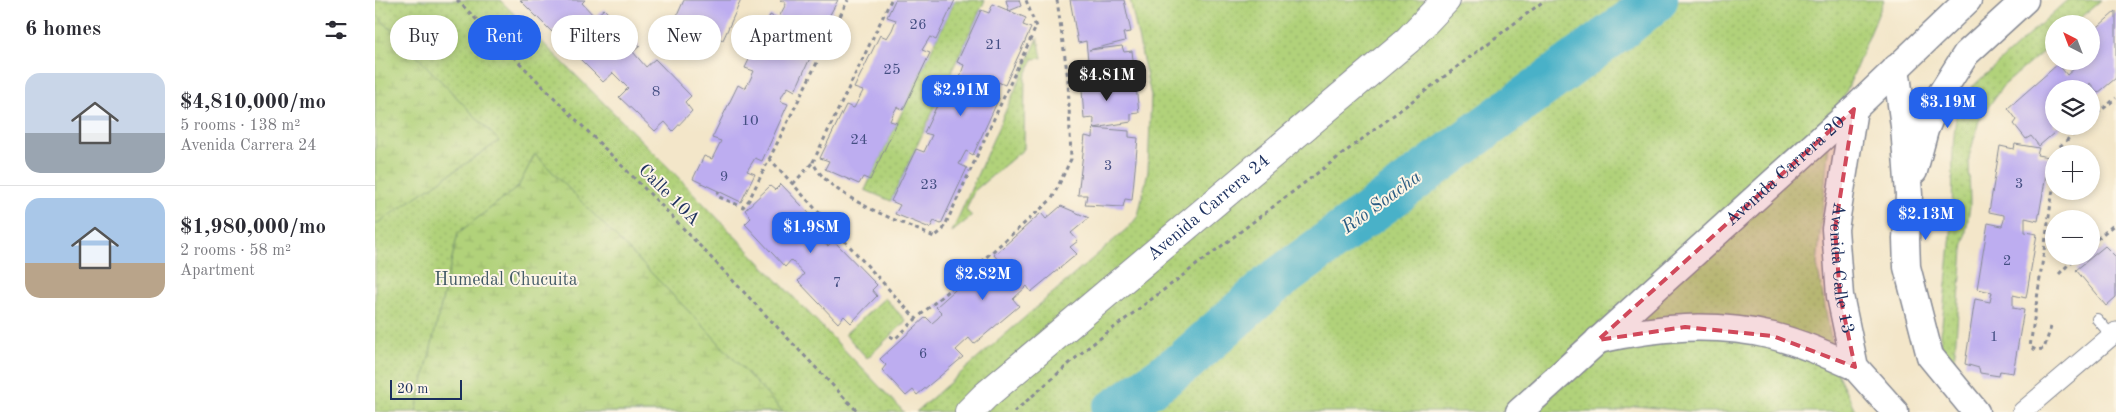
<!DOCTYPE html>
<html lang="en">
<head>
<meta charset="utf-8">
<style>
	body { margin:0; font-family:"Old Standard TT",serif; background:#f7f7f7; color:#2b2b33; height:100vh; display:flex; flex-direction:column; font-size:19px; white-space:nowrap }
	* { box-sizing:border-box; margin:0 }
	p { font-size:16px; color:#7c7c81 }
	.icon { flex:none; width:28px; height:28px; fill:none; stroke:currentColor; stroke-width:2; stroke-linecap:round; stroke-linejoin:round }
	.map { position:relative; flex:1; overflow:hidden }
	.sheet { display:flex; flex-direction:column; background:#fff; width:375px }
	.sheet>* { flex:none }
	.hud { position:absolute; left:15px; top:15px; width:475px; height:45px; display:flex; gap:10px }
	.needle { width:32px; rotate:318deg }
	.buttons { position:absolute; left:1670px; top:15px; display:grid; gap:10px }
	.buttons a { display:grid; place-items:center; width:55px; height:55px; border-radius:50%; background:#fff; box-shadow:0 2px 8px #0003; font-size:25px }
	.scale { position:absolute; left:15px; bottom:12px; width:72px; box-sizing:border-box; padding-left:5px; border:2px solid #1b2f5e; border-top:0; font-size:14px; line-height:18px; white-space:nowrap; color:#1b2f5e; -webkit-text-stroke:4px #fcf5e5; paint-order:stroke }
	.price { position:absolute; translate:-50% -42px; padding:0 11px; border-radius:10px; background:#2563eb; color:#fff; font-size:16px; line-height:32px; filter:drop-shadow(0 1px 2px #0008) }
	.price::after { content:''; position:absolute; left:50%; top:30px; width:15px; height:11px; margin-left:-8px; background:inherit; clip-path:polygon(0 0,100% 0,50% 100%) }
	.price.active { background:#222; color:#fff }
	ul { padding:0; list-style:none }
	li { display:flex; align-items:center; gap:15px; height:125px; padding:0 25px }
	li+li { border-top:1px solid #e1e1e2 }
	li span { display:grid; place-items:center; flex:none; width:140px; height:100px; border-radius:15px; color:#555 }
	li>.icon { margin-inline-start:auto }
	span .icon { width:60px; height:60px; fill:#fffc; stroke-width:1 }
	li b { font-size:21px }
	h2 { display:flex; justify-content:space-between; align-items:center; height:60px; padding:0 25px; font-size:21px }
	.chip { padding:0 18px; border-radius:22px; background:#fff; box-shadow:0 2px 8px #0003; font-size:18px; line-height:45px }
	.chip.active { background:#2563eb; color:#fff }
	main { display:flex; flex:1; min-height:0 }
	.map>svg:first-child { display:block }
</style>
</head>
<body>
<main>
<section class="sheet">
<h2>6 homes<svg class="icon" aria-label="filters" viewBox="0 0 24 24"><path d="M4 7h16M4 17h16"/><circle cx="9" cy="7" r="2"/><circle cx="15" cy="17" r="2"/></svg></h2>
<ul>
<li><span style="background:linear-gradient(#c9d6e8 60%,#9aa5b1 0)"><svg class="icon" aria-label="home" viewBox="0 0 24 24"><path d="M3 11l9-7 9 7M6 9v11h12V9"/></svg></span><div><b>$4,810,000/mo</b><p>5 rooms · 138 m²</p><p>Avenida Carrera 24</p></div></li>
<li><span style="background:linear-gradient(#a9c7e8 65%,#b9a48a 0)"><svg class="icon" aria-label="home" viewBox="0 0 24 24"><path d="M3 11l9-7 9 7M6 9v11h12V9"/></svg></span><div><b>$1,980,000/mo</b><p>2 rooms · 58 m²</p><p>Apartment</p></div></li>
</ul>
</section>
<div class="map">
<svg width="1741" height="412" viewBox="0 0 1741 412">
	<defs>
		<pattern id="grass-dots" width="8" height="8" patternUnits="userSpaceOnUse" patternTransform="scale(1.25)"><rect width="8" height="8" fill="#b1d27a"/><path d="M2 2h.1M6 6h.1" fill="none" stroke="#98b56c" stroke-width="1.8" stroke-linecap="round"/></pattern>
		<pattern id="wetland-marsh" width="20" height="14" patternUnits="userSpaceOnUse" patternTransform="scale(1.25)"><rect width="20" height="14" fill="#b1d27a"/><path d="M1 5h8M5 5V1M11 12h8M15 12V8" fill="none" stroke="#98b56c"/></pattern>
	</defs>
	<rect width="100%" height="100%" fill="#fcf5e5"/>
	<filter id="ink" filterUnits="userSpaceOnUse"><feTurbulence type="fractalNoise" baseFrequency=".02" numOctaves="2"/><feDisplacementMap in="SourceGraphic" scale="10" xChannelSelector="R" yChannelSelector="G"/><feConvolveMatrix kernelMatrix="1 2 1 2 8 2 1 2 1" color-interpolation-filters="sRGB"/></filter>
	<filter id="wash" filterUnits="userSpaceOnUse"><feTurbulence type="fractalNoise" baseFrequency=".0096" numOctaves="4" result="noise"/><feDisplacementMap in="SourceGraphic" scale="20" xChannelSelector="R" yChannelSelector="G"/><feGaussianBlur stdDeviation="1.12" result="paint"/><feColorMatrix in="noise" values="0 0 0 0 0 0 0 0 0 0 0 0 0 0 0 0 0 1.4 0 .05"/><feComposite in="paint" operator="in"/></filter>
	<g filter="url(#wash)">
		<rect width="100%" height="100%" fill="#f3e6c9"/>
		<path fill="url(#grass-dots)" stroke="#66806c" d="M 0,0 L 125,0 L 298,172 L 529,412 L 0,412 Z
			M 580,0 L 610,0 L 516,201 L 490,190 Z
			M 755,0 L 1509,0 L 1455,131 L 1442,265 L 1463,375 L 1481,412 L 1321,412 L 1260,406 L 1240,412 L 541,412 L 755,226 L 763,216 L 773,171 L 776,96 Z
			M 1692,0 L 1726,0 L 1699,24 L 1679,24 L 1679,42 L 1627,87 L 1604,121 L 1594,157 L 1595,206 L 1588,250 L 1579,363 L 1565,345 L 1577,223 L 1578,147 L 1581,115 L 1598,86 Z
			M 663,38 L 667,58 L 658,59 L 650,77 L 649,149 L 599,191 L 591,210 L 597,216 L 577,232 Z
			M 510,298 L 531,321 L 492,358 L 470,334 Z"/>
		<path fill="url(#wetland-marsh)" stroke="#66806c" d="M 0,13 L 124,141 L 0,225 Z
			M 160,154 L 332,330 L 408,412 L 41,412 L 83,233 L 143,187 Z"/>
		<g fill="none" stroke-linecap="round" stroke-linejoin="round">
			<path stroke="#49b1c8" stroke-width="44" d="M 738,412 L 809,362 L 897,284 L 1253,23 L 1281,0"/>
		</g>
		<g id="blocks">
			<path fill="#bdadf0" d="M 145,0 L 210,0 L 207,3 L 220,17 L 229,9 L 265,46 L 258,52 L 271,67 L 280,59 L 316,96 L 310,102 L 317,111 L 298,131 L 290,122 L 280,131 L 244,97 L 253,88 L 238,73 L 228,82 L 193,47 L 202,38 L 187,23 L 177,32 Z
				M 309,0 L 366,0 L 348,40 L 336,35 L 330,47 L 304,35 L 310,25 L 300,20 Z
				M 405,0 L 463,0 L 451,22 L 444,18 L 440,24 L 438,31 L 446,34 L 420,91 L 413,87 L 408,94 L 405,101 L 413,104 L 387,161 L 380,158 L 372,171 L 380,174 L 366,202 L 318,179 L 329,156 L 337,159 L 346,141 L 337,138 L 363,85 L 370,89 L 375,80 L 379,71 L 370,68 L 395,15 L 403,19 L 411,4 Z
				M 520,0 L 580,0 L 561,40 L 555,37 L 547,50 L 555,53 L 528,110 L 522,107 L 518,114 L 515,121 L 522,123 L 495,180 L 488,177 L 484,184 L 450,169 L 454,161 L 445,158 L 471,105 L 479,108 L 488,91 L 479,88 L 505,35 L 512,38 L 517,30 L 521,20 L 512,17 Z
				M 631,0 L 644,0 L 646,6 L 634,11 Z
				M 695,0 L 749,0 L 756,32 L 748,33 L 750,41 L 714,50 L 747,46 L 749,52 L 757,51 L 764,113 L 756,114 L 756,122 L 719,128 L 754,131 L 754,137 L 763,138 L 757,200 L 750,199 L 748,207 L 710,205 L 712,195 L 703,195 L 710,136 L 718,138 L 719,118 L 709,119 L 705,60 L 713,60 L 711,41 L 703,43 Z
				M 618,4 L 651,18 L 648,25 L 656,28 L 630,85 L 623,82 L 619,88 L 616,95 L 624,98 L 598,155 L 591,151 L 584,164 L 592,168 L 566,224 L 559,221 L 555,228 L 520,214 L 525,205 L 516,201 L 541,149 L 549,152 L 557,135 L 549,133 L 574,80 L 582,83 L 586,74 L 589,65 L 582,62 L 606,10 L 614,13 Z
				M 1741,11 L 1741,78 L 1723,93 L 1715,83 L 1713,89 L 1679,89 L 1679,126 L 1687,126 L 1664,146 L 1656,136 L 1651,139 L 1639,124 L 1642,120 L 1633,108 L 1683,64 L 1692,75 L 1701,67 L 1696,61 L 1716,61 L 1716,33 Z
				M 1640,144 L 1664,148 L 1662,155 L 1674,157 L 1663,221 L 1650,218 L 1650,232 L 1662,234 L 1651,298 L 1638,295 L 1638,308 L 1649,310 L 1638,373 L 1625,371 L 1624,376 L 1605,373 L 1604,368 L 1590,364 L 1600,299 L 1615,302 L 1617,292 L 1602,289 L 1613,223 L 1627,226 L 1629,220 L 1629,215 L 1614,212 L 1625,146 L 1639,149 Z
				M 406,184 L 449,229 L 444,234 L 447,242 L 453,246 L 458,240 L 502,285 L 497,290 L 502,296 L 476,323 L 469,316 L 463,323 L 423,281 L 429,274 L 416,260 L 410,267 L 370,224 L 376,218 L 370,210 L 395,186 L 400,190 Z
				M 686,206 L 714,218 L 696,233 L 703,241 L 695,247 L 702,254 L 656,292 L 652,286 L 638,299 L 644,306 L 599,344 L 594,338 L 581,350 L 588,357 L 542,395 L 538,390 L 531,396 L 507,370 L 511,365 L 505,359 L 551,317 L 557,323 L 563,318 L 567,313 L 561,307 L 608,265 L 613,271 L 619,266 L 624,261 L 619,255 L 666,213 L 671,219 Z
				M 1730,246 L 1741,257 L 1741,297 L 1731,306 L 1701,270 Z"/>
		</g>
	</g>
	<g filter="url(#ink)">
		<use href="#blocks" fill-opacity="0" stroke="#878a94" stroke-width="1"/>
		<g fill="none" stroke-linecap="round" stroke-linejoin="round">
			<defs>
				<path id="lane" d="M 1722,319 L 1736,335"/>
				<path id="street" d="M 1647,412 L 1741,332"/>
				<g id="secondary">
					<path d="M 1521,68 L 1529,126 L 1534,195 L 1531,239 L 1532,267 L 1555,356 L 1601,412"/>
					<path id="s1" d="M 1479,109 L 1460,229 L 1465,296 L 1480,367 L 1520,412"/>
					<path d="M 1539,171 L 1550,130 L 1565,95 L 1591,54 L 1650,0"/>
					<path d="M 1223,340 C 1282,327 1339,322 1398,336 C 1426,343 1453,355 1480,367"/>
					<path id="s2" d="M 1144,412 L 1479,109 L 1593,0"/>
				</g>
				<g id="primary">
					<path id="s3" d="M 594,412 L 610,396 L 1033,40 L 1071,0"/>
				</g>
			</defs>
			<use href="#lane" stroke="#878a94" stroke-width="12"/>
			<use href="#street" stroke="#878a94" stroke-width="21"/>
			<use href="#secondary" stroke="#878a94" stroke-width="29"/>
			<use href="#primary" stroke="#878a94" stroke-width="30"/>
			<path stroke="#878a94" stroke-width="3" stroke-dasharray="4 4" stroke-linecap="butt" d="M 82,0 L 287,206 L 483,412
				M 516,0 L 438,162 C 453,197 525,221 559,237 L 568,230 L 661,27 L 651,0
				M 1716,119 L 1741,98
				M 1683,154 L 1684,147 L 1708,126
				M 394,158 L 541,319 L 677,199 L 696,159 L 693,79 L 682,0
				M 418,184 L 438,162
				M 344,191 L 342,196 L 368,207 L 374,200 L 473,0
				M 1716,244 L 1741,223
				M 1684,274 L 1702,256
				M 1676,327 L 1669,349 L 1661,350 L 1655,347 L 1679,182
				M 515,336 L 520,339 L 541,319
				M 639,412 L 711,349 L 1170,0"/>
			<use href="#lane" stroke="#fff" stroke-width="10"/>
			<use href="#street" stroke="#fff" stroke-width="19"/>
			<use href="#secondary" stroke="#fff" stroke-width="26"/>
			<use href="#primary" stroke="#fff" stroke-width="28"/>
		</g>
	</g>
	<path fill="#d1495b" fill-opacity="0.2" stroke="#d1495b" stroke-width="4" stroke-dasharray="10 6" stroke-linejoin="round" d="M 1479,109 L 1460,229 L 1465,296 L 1480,367 L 1398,336 L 1310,327 L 1223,340 Z"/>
	<g text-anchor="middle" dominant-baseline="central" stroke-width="4" stroke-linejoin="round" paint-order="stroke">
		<g font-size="15" fill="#444e82">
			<text x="543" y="25">26</text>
			<text x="619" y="45">21</text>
			<text x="517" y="70">25</text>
			<text x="281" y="92">8</text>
			<text x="375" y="121">10</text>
			<text x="484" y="140">24</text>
			<text x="733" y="166">3</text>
			<text x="349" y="177">9</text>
			<text x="1644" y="184">3</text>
			<text x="554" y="185">23</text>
			<text x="1632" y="261">2</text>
			<text x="462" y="283">7</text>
			<text x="1619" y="337">1</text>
			<text x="548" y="354">6</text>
		</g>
		<g font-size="18" fill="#1b2f5e" stroke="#fcf5e5">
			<text stroke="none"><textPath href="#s2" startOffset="359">Avenida Carrera 20</textPath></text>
			<text transform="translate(294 195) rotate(45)">Calle 10A</text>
			<text stroke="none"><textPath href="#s3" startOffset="315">Avenida Carrera 24</textPath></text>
			<text stroke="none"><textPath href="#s1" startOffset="161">Avenida Calle 13</textPath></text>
		</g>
		<g font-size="18" fill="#405865" stroke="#fcf5e5">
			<text x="131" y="280">Humedal Chucuita</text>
		</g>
		<g font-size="19" font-style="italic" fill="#2b5c83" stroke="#fcf5e5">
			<text transform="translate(1007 203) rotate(-36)">Río Soacha</text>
		</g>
	</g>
</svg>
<div class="buttons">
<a><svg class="needle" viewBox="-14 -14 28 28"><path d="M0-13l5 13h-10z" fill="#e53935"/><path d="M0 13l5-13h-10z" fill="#7c7c81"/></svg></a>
<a><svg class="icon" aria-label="layers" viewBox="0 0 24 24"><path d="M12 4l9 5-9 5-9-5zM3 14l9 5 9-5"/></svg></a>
<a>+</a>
<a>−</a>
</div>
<div class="scale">20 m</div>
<b class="price active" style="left:732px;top:102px">$4.81M</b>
<b class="price" style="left:586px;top:117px">$2.91M</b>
<b class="price" style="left:1573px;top:129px">$3.19M</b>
<b class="price" style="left:1551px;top:241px">$2.13M</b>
<b class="price" style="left:436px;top:254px">$1.98M</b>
<b class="price" style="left:608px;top:301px">$2.82M</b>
<div class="hud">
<a class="chip">Buy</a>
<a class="chip active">Rent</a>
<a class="chip">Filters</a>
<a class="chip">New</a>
<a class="chip">Apartment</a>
</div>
</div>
</main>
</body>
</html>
